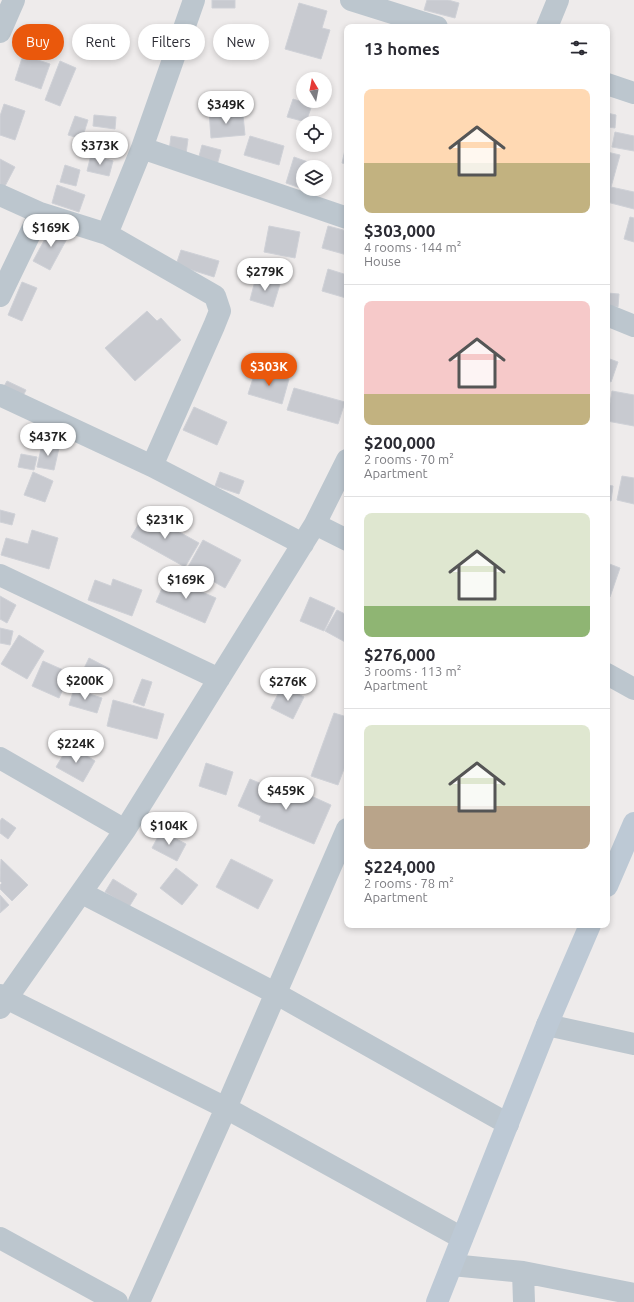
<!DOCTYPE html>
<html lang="en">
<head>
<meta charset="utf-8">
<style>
	body { margin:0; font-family:Ubuntu,sans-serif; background:#f2f2f3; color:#2b2b33; height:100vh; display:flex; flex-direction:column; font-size:15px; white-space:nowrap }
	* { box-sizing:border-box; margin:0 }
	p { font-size:13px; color:#7c7c81 }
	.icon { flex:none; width:22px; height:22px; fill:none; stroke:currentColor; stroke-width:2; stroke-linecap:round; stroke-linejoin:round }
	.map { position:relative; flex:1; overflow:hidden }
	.sheet { position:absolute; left:344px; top:24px; width:266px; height:904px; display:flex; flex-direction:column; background:#fff; border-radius:8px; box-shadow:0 2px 6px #0003 }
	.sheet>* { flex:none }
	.guide { position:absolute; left:12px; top:24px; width:272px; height:36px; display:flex; gap:8px }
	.needle { width:26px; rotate:350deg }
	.tools { position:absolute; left:296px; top:72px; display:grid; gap:8px }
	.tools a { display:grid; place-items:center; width:36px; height:36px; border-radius:50%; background:#fff; box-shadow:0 2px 6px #0003; font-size:20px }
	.price { position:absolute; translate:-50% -34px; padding:0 9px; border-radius:14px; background:#fff; color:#222; font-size:13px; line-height:26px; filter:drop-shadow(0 1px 2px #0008) }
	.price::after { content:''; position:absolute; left:50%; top:24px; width:12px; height:9px; margin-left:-6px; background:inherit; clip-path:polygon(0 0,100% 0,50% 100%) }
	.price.selected { background:#ea580c; color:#fff }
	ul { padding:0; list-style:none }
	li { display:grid; align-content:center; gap:8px; height:212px; padding:0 20px }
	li+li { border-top:1px solid #e1e1e2 }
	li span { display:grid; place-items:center; height:124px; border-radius:8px; color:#555 }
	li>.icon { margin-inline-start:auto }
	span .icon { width:72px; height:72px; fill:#fffc; stroke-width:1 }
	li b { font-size:17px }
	h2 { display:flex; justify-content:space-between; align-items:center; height:48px; padding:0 20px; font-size:17px }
	.chip { padding:0 14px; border-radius:18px; background:#fff; box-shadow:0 2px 6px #0003; font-size:14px; line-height:36px }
	.chip.selected { background:#ea580c; color:#fff }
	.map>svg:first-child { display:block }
</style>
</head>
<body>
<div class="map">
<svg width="634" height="1302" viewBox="0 0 634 1302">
	<rect width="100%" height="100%" fill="#eeebeb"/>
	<path fill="#c8cad0" stroke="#cfd1d7" d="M 212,0 L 235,0 L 235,8 L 212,8 Z
		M 427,0 L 448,0 L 459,3 L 455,18 L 424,10 Z
		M 299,3 L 327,11 L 322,28 L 330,30 L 321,59 L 285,49 Z
		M 23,55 L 50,64 L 41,89 L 15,80 Z
		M 60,61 L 76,68 L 60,106 L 45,100 Z
		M 293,99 L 312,105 L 306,122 L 287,117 Z
		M 4,104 L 25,111 L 15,140 L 0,135 L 0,116 Z
		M 228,110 L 228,116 L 243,115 L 245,135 L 211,138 L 209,111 Z
		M 607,113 L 616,115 L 615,128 L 607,127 Z
		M 94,115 L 116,117 L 115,129 L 93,126 Z
		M 75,116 L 88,120 L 82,139 L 68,135 Z
		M 615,132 L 634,136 L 634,151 L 612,147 Z
		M 171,136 L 188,139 L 186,154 L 169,151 Z
		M 250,136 L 284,146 L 279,165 L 244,155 Z
		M 202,145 L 221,150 L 216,169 L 197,164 Z
		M 345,150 L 347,150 L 347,164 L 342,163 Z
		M 607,152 L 620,155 L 611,187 L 634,192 L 634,209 L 607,202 Z
		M 91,155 L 113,161 L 109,176 L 87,171 Z
		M 294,157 L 322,167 L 303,167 L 303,189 L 286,183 Z
		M 0,159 L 15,167 L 4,188 L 0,186 Z
		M 65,165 L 80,170 L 76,186 L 60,182 Z
		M 57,185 L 85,195 L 79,212 L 52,203 Z
		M 303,189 L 322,189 L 320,195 Z
		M 630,217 L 634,218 L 634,242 L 624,239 Z
		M 52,226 L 69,235 L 50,270 L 33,261 Z
		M 269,226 L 300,232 L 295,258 L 264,252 Z
		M 328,226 L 347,231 L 347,255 L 322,248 Z
		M 181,250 L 219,261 L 214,277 L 176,265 Z
		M 328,269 L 347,275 L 346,298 L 322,291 Z
		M 256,277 L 280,284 L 273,307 L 250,300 Z
		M 22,282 L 37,288 L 22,321 L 8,315 Z
		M 607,293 L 619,294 L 618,307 L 607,306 Z
		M 147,311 L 157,321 L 161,318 L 181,340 L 135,381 L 105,348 Z
		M 607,358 L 618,362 L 611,382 L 607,380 Z
		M 256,369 L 289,379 L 282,404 L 248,394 Z
		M 7,381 L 26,390 L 22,398 L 3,388 Z
		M 294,388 L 345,402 L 338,424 L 287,410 Z
		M 612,391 L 634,395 L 634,426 L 607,421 Z
		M 194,407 L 227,422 L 217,445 L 183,430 Z
		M 42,444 L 59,448 L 54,470 L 37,467 Z
		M 21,454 L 37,457 L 34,470 L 18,467 Z
		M 33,472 L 53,481 L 45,502 L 24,495 Z
		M 220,472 L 244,481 L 239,494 L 215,486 Z
		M 622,476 L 634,478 L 634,504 L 617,500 Z
		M 607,485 L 613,486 L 611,501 L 607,500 Z
		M 0,510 L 15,514 L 12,525 L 0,522 Z
		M 145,513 L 199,543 L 185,567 L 131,537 Z
		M 32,530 L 58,538 L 49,569 L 1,555 L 6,538 L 28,544 Z
		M 203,540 L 241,560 L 225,588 L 188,567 Z
		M 607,563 L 620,568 L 610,597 L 607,596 Z
		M 167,577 L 216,598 L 205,623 L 156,602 Z
		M 113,579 L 142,590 L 132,616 L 88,600 L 95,580 L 111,586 Z
		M 0,596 L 16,605 L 7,623 L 0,619 Z
		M 310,597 L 335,608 L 324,631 L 300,621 Z
		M 337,610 L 347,615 L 347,643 L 325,631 Z
		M 0,628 L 13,631 L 10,645 L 0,643 Z
		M 19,635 L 44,651 L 27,679 L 1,664 Z
		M 89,658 L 110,669 L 99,691 L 78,681 Z
		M 43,661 L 70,673 L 59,698 L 32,686 Z
		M 142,679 L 152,682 L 144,706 L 133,702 Z
		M 282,686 L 304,697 L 293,719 L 271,708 Z
		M 74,689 L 102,698 L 97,713 L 69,705 Z
		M 113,700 L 164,714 L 157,739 L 107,726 Z
		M 334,713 L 347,717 L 347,761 L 338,785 L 311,776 Z
		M 69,745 L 95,761 L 83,782 L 56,767 Z
		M 206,763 L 233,772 L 226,795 L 199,786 Z
		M 250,779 L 297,799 L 300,791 L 331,805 L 314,844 L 259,821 L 261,816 L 238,806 Z
		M 2,818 L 16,828 L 8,839 L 0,833 L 0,821 Z
		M 161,831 L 186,844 L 177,861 L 152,848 Z
		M 1,859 L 28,885 L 12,901 L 0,889 L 0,885 L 2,883 L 0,881 Z
		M 231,859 L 273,880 L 258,909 L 216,887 Z
		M 176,868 L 198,885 L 182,905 L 160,888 Z
		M 113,879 L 137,894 L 129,907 L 105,892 Z
		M 0,895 L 9,905 L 0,913 Z"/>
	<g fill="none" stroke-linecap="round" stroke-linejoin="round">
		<path stroke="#bcc6ce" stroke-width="22" d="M 351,0 L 437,27
			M 547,27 L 558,0
			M 0,32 L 14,0
			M 607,84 L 634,93
			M 142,148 L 347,218
			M 0,195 L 40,213 L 107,234 L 215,296 L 220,311 L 214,326 L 152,466
			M 107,234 L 142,148 L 194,0
			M 0,296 L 40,213
			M 607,315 L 634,326
			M 0,395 L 152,466 L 303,544
			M 315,524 L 347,540
			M 0,575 L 219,679
			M 607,674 L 634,689
			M 0,758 L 125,830
			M 82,893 L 275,993 L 508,1124
			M 0,995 L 226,1108 L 462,1238
			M 0,1008 L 125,830 L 315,524 L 347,460
			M 547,1025 L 634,1044
			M 0,1238 L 117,1302
			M 452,1265 L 523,1272 L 634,1294
			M 523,1272 L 524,1302
			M 139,1302 L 226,1108 L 347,829"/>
		<path stroke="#bdc9d5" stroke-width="22" d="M 607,886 L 634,823
			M 437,1302 L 547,1025 L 590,925"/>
	</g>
</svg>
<div class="tools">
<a><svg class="needle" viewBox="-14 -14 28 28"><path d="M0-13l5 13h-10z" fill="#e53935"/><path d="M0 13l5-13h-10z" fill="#7c7c81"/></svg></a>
<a><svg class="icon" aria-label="locate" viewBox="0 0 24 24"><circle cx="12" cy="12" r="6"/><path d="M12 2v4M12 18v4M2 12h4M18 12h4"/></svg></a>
<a><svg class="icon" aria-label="layers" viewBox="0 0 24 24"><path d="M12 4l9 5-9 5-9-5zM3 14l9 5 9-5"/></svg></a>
</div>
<b class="price" style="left:226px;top:125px">$349K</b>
<b class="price" style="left:100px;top:166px">$373K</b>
<b class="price" style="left:51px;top:248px">$169K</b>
<b class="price" style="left:265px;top:292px">$279K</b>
<b class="price selected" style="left:269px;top:387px">$303K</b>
<b class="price" style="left:48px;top:457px">$437K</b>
<b class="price" style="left:165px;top:540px">$231K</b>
<b class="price" style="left:186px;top:600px">$169K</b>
<b class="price" style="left:85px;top:701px">$200K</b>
<b class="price" style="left:288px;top:702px">$276K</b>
<b class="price" style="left:76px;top:764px">$224K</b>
<b class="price" style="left:286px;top:811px">$459K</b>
<b class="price" style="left:169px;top:846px">$104K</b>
<div class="guide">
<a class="chip selected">Buy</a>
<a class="chip">Rent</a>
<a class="chip">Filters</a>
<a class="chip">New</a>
</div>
<section class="sheet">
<h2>13 homes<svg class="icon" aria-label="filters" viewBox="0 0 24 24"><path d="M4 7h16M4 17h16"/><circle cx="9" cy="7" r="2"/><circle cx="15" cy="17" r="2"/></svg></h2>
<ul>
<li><span style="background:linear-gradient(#ffd9b3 60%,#c2b280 0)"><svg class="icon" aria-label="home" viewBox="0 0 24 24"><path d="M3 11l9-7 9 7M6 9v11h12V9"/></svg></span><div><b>$303,000</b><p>4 rooms · 144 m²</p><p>House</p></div></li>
<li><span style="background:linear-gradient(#f6c9c9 75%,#c2b280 0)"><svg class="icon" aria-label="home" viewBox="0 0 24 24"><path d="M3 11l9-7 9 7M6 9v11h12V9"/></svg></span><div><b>$200,000</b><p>2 rooms · 70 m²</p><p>Apartment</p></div></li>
<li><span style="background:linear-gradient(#dfe7d0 75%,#8fb573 0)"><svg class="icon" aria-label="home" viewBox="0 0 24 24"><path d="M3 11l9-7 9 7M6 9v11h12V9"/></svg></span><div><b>$276,000</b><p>3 rooms · 113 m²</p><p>Apartment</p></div></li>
<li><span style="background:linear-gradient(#dfe7d0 65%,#b9a48a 0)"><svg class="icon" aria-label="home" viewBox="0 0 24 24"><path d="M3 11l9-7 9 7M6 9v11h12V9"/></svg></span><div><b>$224,000</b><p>2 rooms · 78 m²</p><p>Apartment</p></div></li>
</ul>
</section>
</div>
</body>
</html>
